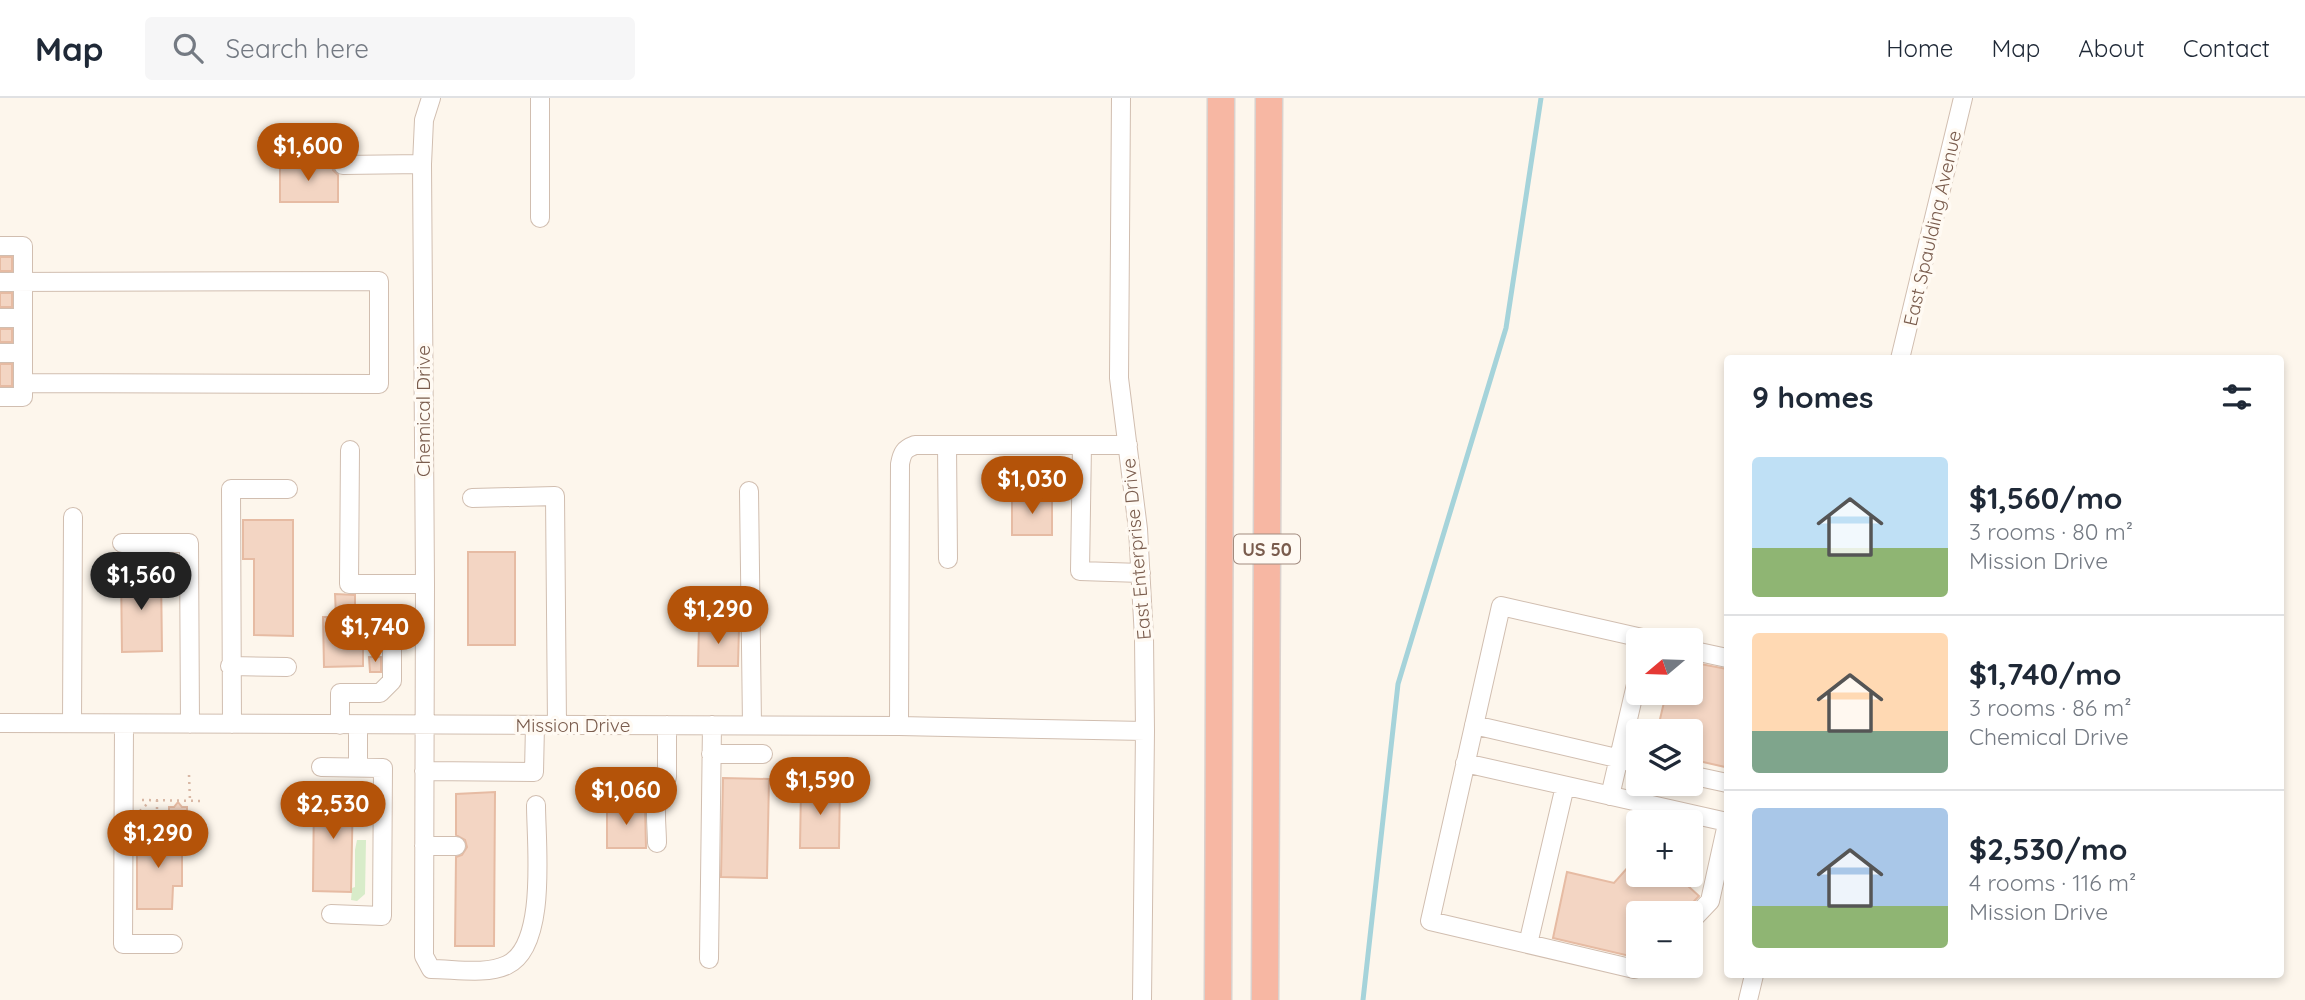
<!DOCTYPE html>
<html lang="en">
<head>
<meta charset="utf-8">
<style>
	body { margin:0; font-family:Quicksand,sans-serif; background:#f6f6f7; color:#1f2937; height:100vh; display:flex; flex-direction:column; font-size:26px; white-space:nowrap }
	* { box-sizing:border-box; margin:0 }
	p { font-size:23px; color:#747a83 }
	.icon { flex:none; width:38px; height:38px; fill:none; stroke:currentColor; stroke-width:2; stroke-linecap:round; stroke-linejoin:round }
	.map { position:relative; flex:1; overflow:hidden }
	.drawer { position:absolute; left:1724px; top:257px; width:560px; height:623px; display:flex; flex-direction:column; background:#fff; border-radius:7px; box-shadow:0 4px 10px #0003 }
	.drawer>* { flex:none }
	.needle { width:46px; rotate:251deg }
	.fabs { position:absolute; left:1626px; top:530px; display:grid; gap:14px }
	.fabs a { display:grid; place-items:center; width:77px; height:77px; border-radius:7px; background:#fff; box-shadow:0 4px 10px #0003; font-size:35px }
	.price { position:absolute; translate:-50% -60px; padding:0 16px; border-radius:24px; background:#b45309; color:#fff; font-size:23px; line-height:46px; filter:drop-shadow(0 2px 4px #0008) }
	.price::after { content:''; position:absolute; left:50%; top:42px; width:21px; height:16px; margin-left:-10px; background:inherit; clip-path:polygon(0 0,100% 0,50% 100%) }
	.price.current { background:#222; color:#fff }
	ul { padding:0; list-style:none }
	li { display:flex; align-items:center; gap:21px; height:175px; padding:0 28px }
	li+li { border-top:2px solid #e0e1e3 }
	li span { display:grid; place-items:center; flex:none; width:196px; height:140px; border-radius:7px; color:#555 }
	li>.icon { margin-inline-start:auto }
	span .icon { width:84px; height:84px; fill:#fffc; stroke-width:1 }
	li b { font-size:30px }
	h2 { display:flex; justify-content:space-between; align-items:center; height:84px; padding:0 28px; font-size:30px }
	header { display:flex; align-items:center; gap:42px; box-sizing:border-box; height:98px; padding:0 35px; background:#fff; border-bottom:2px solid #e0e1e3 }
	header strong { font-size:33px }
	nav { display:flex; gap:38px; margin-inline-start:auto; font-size:24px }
	.search { width:490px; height:63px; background:#f6f6f7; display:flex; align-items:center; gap:18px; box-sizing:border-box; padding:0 24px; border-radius:7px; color:#747a83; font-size:26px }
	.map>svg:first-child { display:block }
</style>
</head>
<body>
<header>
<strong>Map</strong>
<div class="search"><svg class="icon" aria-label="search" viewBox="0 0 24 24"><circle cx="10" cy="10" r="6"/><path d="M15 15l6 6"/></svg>Search here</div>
<nav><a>Home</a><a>Map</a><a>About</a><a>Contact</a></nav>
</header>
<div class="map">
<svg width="2305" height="902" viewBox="0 0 2305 902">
	<rect width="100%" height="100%" fill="#fdf6ec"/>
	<path fill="#d8ecc9" d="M 358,695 L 367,698 L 368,724 L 358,724 Z
		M 357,742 L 366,742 L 365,796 L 357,803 L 351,802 L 352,790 L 355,789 L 355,752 Z"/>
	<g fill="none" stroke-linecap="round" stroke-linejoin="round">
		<path stroke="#a5d3da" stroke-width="5" d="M 1363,902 L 1398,586 L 1506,230 L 1541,0"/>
	</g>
	<path fill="#f3d5c3" stroke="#e6bba3" stroke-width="2" d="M 280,65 L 332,66 L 333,72 L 338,77 L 338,104 L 280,104 Z
		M 0,159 L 12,159 L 12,173 L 0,173 Z
		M 0,195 L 12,195 L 12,209 L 0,209 Z
		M 0,231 L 12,231 L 12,244 L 0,244 Z
		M 0,266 L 12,266 L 12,288 L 0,288 Z
		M 1012,398 L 1052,398 L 1052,437 L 1012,437 Z
		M 243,422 L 293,422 L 293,538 L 254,537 L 254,461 L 243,461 Z
		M 468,454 L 515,454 L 515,547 L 468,547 Z
		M 121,475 L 161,475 L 162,553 L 122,554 Z
		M 335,496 L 355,497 L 355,518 L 363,518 L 363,568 L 324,569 L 323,519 L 336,519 Z
		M 699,528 L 739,529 L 738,568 L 698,568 Z
		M 369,559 L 381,559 L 381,574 L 370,574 Z
		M 1690,564 L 1727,571 L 1727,659 L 1725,669 L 1690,661 L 1690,634 L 1657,634 L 1665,600 L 1674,602 L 1676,595 L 1690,595 Z
		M 723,680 L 769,681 L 767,780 L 721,779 Z
		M 801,688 L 840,688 L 839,750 L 800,750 Z
		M 314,693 L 353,693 L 351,794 L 313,793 Z
		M 495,694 L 494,848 L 455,848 L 456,759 L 462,757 L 467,749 L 465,742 L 456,737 L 456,696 Z
		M 178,704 L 182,709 L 187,709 L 187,714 L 192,718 L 187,724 L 187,728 L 185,728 L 185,737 L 164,718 L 169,713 L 169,709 L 174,709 Z
		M 607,707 L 645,708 L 646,750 L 607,750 Z
		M 137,737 L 182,737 L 182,788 L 173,788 L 172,811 L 137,811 Z
		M 1638,758 L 1638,777 L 1676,777 L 1699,798 L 1682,816 L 1638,816 L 1638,858 L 1634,859 L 1553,840 L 1567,774 L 1614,785 Z"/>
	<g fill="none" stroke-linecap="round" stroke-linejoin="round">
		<defs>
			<path id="minor" d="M 431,0 L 424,22 L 422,66 L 425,486 L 424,858 L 431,871 C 455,871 486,877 507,867 C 548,848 536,745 536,707
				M 1121,0 L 1119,280 L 1138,431 L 1144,540 L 1145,633 L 1142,902
				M 343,67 L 422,66
				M 540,120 L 540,0
				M 0,148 L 23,148 L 23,299 L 0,299
				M 0,184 L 379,183 L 379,286 L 23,285
				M 0,220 L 23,220
				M 0,255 L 23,255
				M 1900,261 L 1963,0
				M 947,347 L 948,461
				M 1082,347 L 1080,473 L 1141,475
				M 350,352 L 349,486 L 425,486
				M 749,393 L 752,627
				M 472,400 L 555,398 L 557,627
				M 122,445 L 189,445 L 190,626
				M 1690,552 L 1727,560
				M 230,568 L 287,569
				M 0,625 L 899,628 L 1145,633
				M 72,625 L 73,419
				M 124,626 L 123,846 L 173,846
				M 232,626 L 231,391 L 288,391
				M 340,627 L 340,595 L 380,595 L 392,583 L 392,532 L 424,532
				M 358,627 L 358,669
				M 1474,627 L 1638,665
				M 899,628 L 900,366 C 902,355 904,351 915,347 L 1128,347
				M 711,656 L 763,656
				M 1465,665 L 1727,724
				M 321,669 L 383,670 L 382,818 L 331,816
				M 424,673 L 534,674 L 535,627
				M 1690,677 L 1727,685
				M 604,679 L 667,679 L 667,627
				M 1610,698 L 1638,578
				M 657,745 C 657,723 651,696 667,679
				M 424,748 L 456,748
				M 1690,824 L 1710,803 L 1727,726
				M 1528,846 L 1565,688
				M 709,861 L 712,627
				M 1644,868 L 1634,871 L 1430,823 L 1501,508 L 1651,542
				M 1748,902 L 1754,877"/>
			<path id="highway" d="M 1218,902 L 1221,0
				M 1265,902 L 1269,0"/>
		</defs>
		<use href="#minor" stroke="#d1beb0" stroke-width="20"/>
		<use href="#highway" stroke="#dad1cd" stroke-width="29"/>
		<path stroke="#d9b8a5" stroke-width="2.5" stroke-dasharray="2 5" stroke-linecap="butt" d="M 189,677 L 190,703
			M 142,702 L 205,703
			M 157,702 L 157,715
			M 601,704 L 640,704
			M 140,713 L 150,703
			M 165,715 L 165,731 L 148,731 L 148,716 Z"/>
		<use href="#minor" stroke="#fff" stroke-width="18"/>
		<use href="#highway" stroke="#f7b7a3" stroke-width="26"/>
	</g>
	<g text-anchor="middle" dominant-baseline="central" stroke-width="7" stroke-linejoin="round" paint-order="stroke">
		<rect fill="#fffaf3" stroke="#a28b7f" stroke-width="2" x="1234" y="436.5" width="66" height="29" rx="5"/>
		<g font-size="18" font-weight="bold" fill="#7a5c4d">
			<text x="1267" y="451">US 50</text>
		</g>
		<g font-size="19" fill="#7a5c4d" stroke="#fffaf3">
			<text transform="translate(1932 130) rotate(-77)">East Spaulding Avenue</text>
			<text transform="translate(423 313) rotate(-90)">Chemical Drive</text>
			<text transform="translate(1136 451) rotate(-95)">East Enterprise Drive</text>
			<text x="573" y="627">Mission Drive</text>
		</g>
	</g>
</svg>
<div class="fabs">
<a><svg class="needle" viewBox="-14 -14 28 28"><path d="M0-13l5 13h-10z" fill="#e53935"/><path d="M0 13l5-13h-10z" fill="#747a83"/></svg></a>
<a><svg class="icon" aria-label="layers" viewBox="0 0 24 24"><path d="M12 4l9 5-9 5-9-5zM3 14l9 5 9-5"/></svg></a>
<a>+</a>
<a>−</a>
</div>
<b class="price" style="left:308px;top:85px">$1,600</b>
<b class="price" style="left:1032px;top:418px">$1,030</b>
<b class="price current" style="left:141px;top:514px">$1,560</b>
<b class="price" style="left:718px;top:548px">$1,290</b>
<b class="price" style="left:375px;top:566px">$1,740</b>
<b class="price" style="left:820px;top:719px">$1,590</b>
<b class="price" style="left:626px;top:729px">$1,060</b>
<b class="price" style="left:333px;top:743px">$2,530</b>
<b class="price" style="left:158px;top:772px">$1,290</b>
<section class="drawer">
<h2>9 homes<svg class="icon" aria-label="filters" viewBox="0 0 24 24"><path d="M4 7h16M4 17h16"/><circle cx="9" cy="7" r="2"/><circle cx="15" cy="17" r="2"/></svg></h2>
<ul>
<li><span style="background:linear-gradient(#bfe0f5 65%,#8fb573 0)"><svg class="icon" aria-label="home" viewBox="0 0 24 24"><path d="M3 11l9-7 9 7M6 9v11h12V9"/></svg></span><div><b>$1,560/mo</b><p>3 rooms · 80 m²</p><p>Mission Drive</p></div></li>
<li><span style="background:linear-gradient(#ffd9b3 70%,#7fa58c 0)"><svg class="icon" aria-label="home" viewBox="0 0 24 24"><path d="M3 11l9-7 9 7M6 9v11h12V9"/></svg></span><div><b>$1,740/mo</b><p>3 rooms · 86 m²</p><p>Chemical Drive</p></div></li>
<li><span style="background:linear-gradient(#a9c7e8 70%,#8fb573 0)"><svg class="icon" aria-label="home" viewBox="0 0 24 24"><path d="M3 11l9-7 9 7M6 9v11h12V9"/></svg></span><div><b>$2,530/mo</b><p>4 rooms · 116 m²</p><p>Mission Drive</p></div></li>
</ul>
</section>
</div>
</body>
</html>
